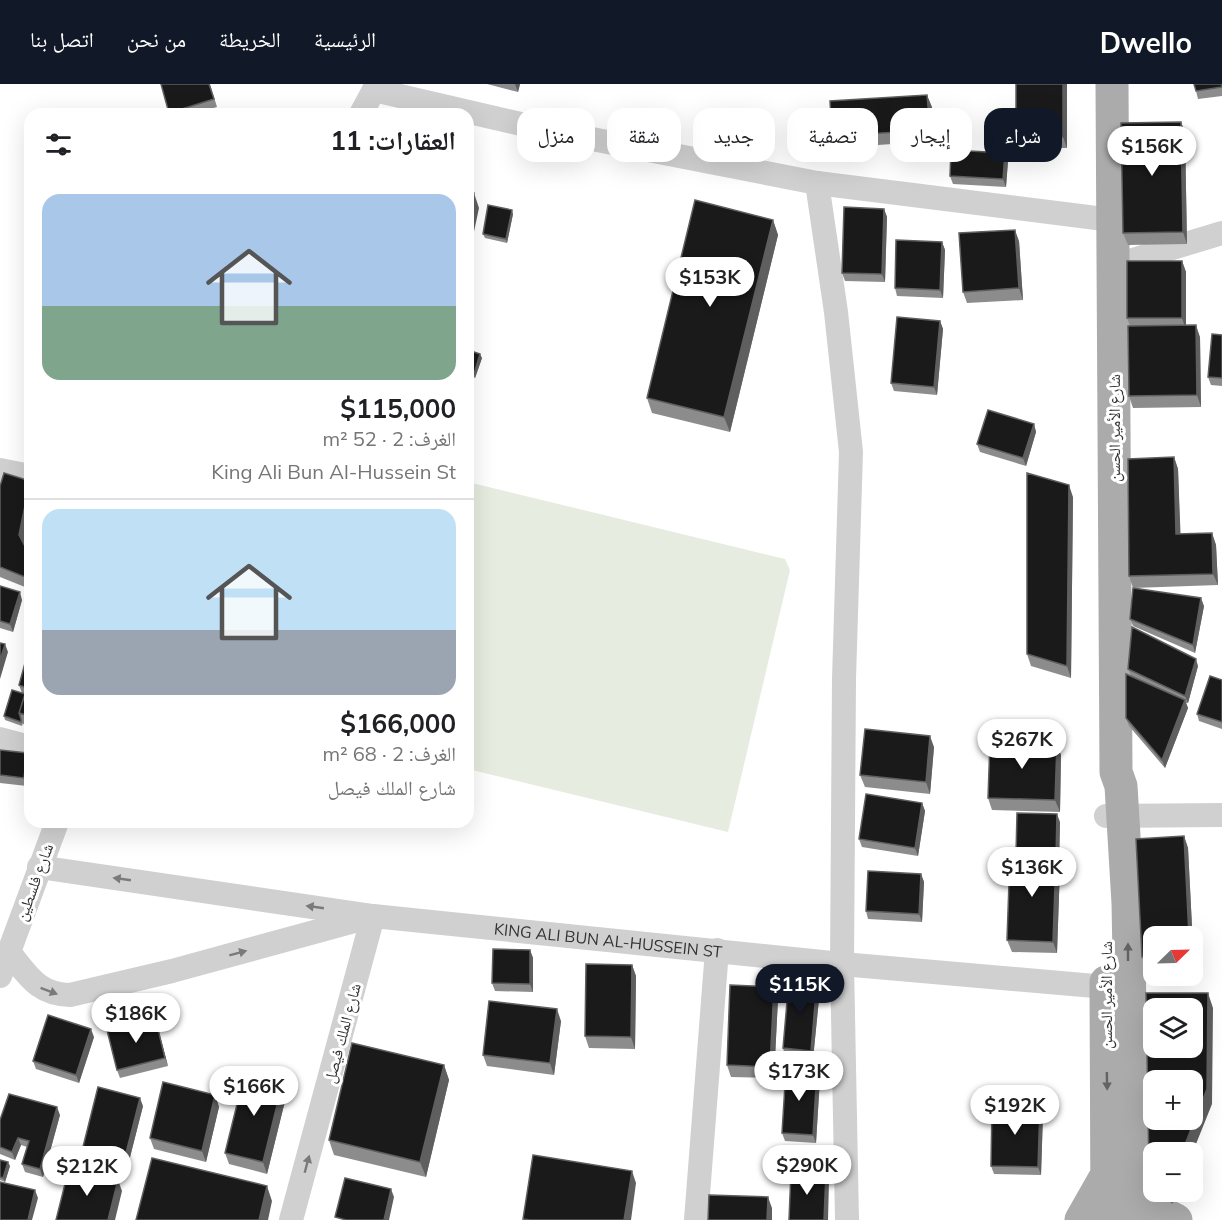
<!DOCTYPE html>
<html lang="ar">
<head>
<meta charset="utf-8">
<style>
	body { margin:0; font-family:Mulish,"Noto Naskh Arabic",sans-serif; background:#f6f6f6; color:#202124; direction:rtl; height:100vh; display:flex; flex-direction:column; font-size:22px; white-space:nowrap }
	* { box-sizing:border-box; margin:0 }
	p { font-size:20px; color:#757577 }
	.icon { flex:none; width:33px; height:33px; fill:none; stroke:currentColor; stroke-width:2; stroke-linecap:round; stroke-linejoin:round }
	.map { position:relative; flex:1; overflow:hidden; direction:ltr }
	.details { position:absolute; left:24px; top:24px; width:450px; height:720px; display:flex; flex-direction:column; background:#fff; border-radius:18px; box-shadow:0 6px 24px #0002; direction:rtl }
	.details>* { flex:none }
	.banner { position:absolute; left:492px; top:24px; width:570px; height:54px; direction:rtl; display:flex; gap:12px }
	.needle { width:39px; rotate:67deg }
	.fabs { position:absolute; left:1143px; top:842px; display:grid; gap:12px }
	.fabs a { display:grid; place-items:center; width:60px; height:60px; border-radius:12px; background:#fff; box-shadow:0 6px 24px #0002; font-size:30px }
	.price { position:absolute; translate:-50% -51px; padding:0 14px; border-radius:21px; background:#fff; color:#222; font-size:20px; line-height:39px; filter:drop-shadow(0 2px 3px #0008) }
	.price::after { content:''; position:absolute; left:50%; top:36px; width:18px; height:14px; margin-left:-9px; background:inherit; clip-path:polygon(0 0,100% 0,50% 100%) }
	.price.selected { background:#111827; color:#fff }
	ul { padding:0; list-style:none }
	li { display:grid; align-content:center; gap:12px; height:318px; padding:0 18px }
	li+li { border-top:2px solid #e0e0e0 }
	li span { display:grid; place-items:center; height:186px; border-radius:18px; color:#555 }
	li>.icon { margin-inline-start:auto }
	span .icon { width:108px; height:108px; fill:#fffc; stroke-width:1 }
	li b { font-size:26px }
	h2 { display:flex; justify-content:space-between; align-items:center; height:72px; padding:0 18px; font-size:26px }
	.tag { padding:0 21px; border-radius:18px; background:#fff; box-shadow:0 6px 24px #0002; font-size:21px; line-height:54px }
	.tag.selected { background:#111827; color:#fff }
	header { display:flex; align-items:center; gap:36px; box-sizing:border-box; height:84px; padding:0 30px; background:#111827; color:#fff }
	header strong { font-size:28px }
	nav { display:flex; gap:33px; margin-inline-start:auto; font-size:21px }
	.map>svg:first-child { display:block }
</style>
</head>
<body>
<header>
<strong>Dwello</strong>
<nav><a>الرئيسية</a><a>الخريطة</a><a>من نحن</a><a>اتصل بنا</a></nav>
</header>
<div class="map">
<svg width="1222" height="1136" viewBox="0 0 1222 1136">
	<rect width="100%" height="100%" fill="#fff"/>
	<path fill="#e6ecdf" d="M 468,398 L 785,475 L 790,486 L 728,748 L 468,685 Z"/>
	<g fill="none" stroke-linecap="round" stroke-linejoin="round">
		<g stroke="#d0d0d0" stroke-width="24">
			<path d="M 374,6 L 551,47 L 817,99 L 1112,136"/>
			<path d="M 361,30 L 377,0"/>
			<path d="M 817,99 L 836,228 L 851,368 L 844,595 L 842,880 L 847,1136"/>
			<path d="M 1113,182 L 1222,149"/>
			<path d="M 0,386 L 30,392"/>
			<path d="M 0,655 L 30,663"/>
			<path d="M 1106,732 L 1222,731"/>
			<path id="s1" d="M 39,783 L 373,832 L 842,880 L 1106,903 L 1121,909"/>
			<path d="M 8,867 C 28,891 37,910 70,911 L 172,887 L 362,835"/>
			<path d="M 0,892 L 57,738"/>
			<path d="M 291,1136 L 373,832"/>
			<path d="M 696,1136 L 717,866"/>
		</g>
		<path stroke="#ababab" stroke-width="33" d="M 1112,0 L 1116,688 L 1121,702 L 1128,819 L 1134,1136
			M 1106,898 L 1107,1136
			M 1133,1105 L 1164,1130 L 1176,1136
			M 1081,1136 L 1106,1092"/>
	</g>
	<path fill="#8c8c8c" d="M 161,0 L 210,0 L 217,23 L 194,30 L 169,30 Z
		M 487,0 L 520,0 L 518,8 Z
		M 1016,0 L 1067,0 L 1067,64 L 1020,64 L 1016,52 Z
		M 1222,0 L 1222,12 L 1198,15 L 1196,7 Z
		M 932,23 L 934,57 L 836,64 L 832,52 Z
		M 1181,38 L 1185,49 L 1187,160 L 1128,161 L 1123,149 Z
		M 1005,69 L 1008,77 L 1006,103 L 953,100 L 950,92 Z
		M 884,125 L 887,133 L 885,198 L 845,197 L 842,189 Z
		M 513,130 L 507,159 L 485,154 L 483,150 Z
		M 773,136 L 778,151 L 730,348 L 652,329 L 647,314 Z
		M 1019,157 L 1023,216 L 967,219 L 963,208 Z
		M 942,158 L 945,166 L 943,214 L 897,212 L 895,204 Z
		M 1182,177 L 1186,188 L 1186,241 L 1200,253 L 1201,323 L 1133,324 L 1129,312 L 1130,242 L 1127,234 Z
		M 940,237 L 943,245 L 937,311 L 894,307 L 891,299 Z
		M 1222,251 L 1222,302 L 1211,301 L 1208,293 Z
		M 468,266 L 482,274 L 475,294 L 468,292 Z
		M 1034,340 L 1036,348 L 1026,382 L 980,368 L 977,360 Z
		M 1174,373 L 1178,385 L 1180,450 L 1212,449 L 1216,461 L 1218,501 L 1133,504 L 1129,492 Z
		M 30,397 L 30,429 L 24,459 L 28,468 L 30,468 L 30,505 L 0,493 L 0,402 Z
		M 1073,413 L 1071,594 L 1031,582 L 1027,570 Z
		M 0,502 L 22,516 L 13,548 L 0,544 Z
		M 1204,522 L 1195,569 L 1133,542 L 1130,535 Z
		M 30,561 L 30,642 L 23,640 L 23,639 L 22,642 L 5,636 L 4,632 L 22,609 L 19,601 Z
		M 1198,582 L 1188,619 L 1186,619 L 1188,624 L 1165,684 L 1129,642 L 1126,634 L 1131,592 L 1128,585 Z
		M 1222,596 L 1222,645 L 1199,637 L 1197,630 Z
		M 934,663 L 930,710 L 865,703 L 860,691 Z
		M 0,666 L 30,676 L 27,702 L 0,699 Z
		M 1061,671 L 1060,728 L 992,726 L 988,714 Z
		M 922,719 L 925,727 L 918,772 L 862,763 L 859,755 Z
		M 1060,738 L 1059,781 L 1060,783 L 1057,869 L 1012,868 L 1007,856 L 1016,770 Z
		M 1184,752 L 1188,764 L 1194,882 L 1192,882 L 1192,852 L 1154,852 L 1154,884 L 1146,885 L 1142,873 Z
		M 921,790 L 924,798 L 922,838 L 868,835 L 866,827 Z
		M 530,866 L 533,874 L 533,908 L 495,907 L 492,899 Z
		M 632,881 L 636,892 L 635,965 L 589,964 L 585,952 Z
		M 817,897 L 820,905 L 813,975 L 785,972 L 783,964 Z
		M 778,915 L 774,994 L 731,993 L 727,981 Z
		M 561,937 L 554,991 L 487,982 L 483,971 Z
		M 157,941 L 168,982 L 120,994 L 117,986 Z
		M 94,953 L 79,999 L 36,985 L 33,977 Z
		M 444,981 L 449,996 L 426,1093 L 334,1071 L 329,1056 Z
		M 820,994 L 816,1059 L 785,1057 L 782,1049 Z
		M 287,1009 L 267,1090 L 229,1080 L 225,1069 Z
		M 215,1011 L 219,1023 L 206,1078 L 154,1065 L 150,1054 Z
		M 143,1022 L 128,1081 L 86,1071 L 83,1063 Z
		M 1040,1023 L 1043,1030 L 1041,1091 L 994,1090 L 991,1082 Z
		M 60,1031 L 43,1093 L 25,1088 L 22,1080 L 27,1063 L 21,1061 L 15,1076 L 0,1070 L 0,1036 Z
		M 0,1076 L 10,1082 L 5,1098 L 0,1096 Z
		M 1149,1087 L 1154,1092 L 1154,1100 Z
		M 1159,1107 L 1178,1107 L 1172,1120 Z"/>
	<path fill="#5f5f5f" d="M 515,0 L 520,0 L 518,8 Z
		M 1063,0 L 1067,0 L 1067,64 L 1063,53 Z
		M 927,11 L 932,23 L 934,57 L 930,46 Z
		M 1181,38 L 1185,49 L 1187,160 L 1183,148 Z
		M 1005,69 L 1008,77 L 1006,103 L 1003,95 Z
		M 474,109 L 479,124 L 468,176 L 468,135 Z
		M 884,125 L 887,133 L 885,198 L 882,190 Z
		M 512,126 L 513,130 L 507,159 L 506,155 Z
		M 773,136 L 778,151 L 730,348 L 724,333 Z
		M 1015,146 L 1019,157 L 1023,216 L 1019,204 Z
		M 942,158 L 945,166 L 943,214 L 940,206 Z
		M 1182,177 L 1186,188 L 1186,246 L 1182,234 Z
		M 940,237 L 943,245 L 937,311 L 934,303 Z
		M 1196,241 L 1200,253 L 1201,323 L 1197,311 Z
		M 480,270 L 482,274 L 475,294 L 474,290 Z
		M 1034,340 L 1036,348 L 1026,382 L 1023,374 Z
		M 1174,373 L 1178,385 L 1181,462 L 1176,450 Z
		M 30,397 L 30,429 L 23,462 L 19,451 Z
		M 1069,401 L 1073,413 L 1071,594 L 1067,582 Z
		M 1212,449 L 1216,461 L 1218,501 L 1213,490 Z
		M 20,508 L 22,516 L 13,548 L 10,540 Z
		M 1201,514 L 1204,522 L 1195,569 L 1193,561 Z
		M 5,560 L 8,568 L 0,595 L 0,577 Z
		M 1196,575 L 1198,582 L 1188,619 L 1185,612 Z
		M 1185,616 L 1188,624 L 1165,684 L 1162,676 Z
		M 930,652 L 934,663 L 930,710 L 926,698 Z
		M 1057,659 L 1061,671 L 1060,728 L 1055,716 Z
		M 27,669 L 30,676 L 27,702 L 24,694 Z
		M 922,719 L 925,727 L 918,772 L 915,764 Z
		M 1057,730 L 1060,738 L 1059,781 L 1060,783 L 1057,869 L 1053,858 Z
		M 1184,752 L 1188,764 L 1194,882 L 1192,878 L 1192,852 L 1189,852 Z
		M 921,790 L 924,798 L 922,838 L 919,830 Z
		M 530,866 L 533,874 L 533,908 L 530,900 Z
		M 632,881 L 636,892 L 635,965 L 631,953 Z
		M 817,897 L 820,905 L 813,975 L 811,967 Z
		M 774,903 L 778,915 L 774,994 L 770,983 Z
		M 1208,909 L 1213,924 L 1212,1020 L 1192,1070 L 1192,1068 L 1182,1068 Z
		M 557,925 L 561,937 L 554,991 L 550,979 Z
		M 155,933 L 157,941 L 168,982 L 165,974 Z
		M 91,945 L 94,953 L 79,999 L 76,991 Z
		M 444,981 L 449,996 L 426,1093 L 420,1078 Z
		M 817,987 L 820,994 L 816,1059 L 813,1051 Z
		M 283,997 L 287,1009 L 267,1090 L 263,1078 Z
		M 215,1011 L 219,1023 L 206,1078 L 202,1067 Z
		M 140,1014 L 143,1022 L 128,1081 L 125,1073 Z
		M 57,1023 L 60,1031 L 43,1093 L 40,1085 Z
		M 1040,1023 L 1043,1030 L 1041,1091 L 1038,1083 Z
		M 18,1054 L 21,1061 L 15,1076 L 12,1068 Z
		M 8,1078 L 10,1082 L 5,1098 L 3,1094 Z
		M 632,1087 L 636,1099 L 631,1136 L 624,1136 Z
		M 826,1089 L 829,1097 L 828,1136 L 824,1136 Z
		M 118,1096 L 122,1107 L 115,1136 L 108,1136 Z
		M 267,1102 L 272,1117 L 268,1136 L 259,1136 Z
		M 391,1105 L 394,1113 L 389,1136 L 384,1136 Z
		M 35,1106 L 38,1114 L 32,1136 L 28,1136 Z
		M 1168,1107 L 1178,1107 L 1172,1120 Z
		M 768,1113 L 772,1124 L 772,1136 L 767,1136 Z"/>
	<path fill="#1a1a1a" stroke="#5f5f5f" stroke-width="1.5" fill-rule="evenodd" d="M 161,0 L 209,0 L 214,15 L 169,29 Z
		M 1016,0 L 1063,0 L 1063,53 L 1016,52 Z
		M 1194,0 L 1222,0 L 1222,3 L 1196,7 Z
		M 927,11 L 930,46 L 832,52 L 830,17 Z
		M 1181,38 L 1183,148 L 1123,149 L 1121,39 Z
		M 951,66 L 1005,69 L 1003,95 L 950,92 Z
		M 468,107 L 474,109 L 468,135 Z
		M 695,116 L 773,136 L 724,333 L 647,314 Z
		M 488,121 L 512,126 L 506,155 L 483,150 Z
		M 844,123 L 884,125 L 882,190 L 842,189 Z
		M 1015,146 L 1019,204 L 963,208 L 959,149 Z
		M 896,156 L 942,158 L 940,206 L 895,204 Z
		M 1127,177 L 1182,177 L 1182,234 L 1127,234 Z
		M 897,233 L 940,237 L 934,303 L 891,299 Z
		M 1196,241 L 1197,311 L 1129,312 L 1128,242 Z
		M 1212,250 L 1222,251 L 1222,294 L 1208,293 Z
		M 468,266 L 480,270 L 474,290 L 468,288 Z
		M 988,326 L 1034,340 L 1023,374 L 977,360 Z
		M 1174,373 L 1176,450 L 1212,449 L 1213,490 L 1129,492 L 1128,375 Z
		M 4,389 L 30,397 L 19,451 L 28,468 L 30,468 L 30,495 L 0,483 L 0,402 Z
		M 1027,389 L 1069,401 L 1067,582 L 1027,570 Z
		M 0,502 L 20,508 L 10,540 L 0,537 Z
		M 1133,504 L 1201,514 L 1193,561 L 1130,535 Z
		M 1132,543 L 1196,575 L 1185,612 L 1128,585 Z
		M 0,559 L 5,560 L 0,577 Z
		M 30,561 L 30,632 L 19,629 L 27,604 L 19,601 Z
		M 1126,590 L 1185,616 L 1162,676 L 1126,634 Z
		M 1210,592 L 1222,596 L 1222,638 L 1197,630 Z
		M 12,606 L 25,610 L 19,629 L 21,635 L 21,638 L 4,632 Z
		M 865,645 L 930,652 L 926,698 L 860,691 Z
		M 990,657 L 1057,659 L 1055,716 L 988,714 Z
		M 0,666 L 27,669 L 24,694 L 0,691 Z
		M 866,710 L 922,719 L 915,764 L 859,755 Z
		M 1017,729 L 1057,730 L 1056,773 L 1056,772 L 1016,770 Z
		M 1184,752 L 1189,852 L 1154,852 L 1154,872 L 1142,873 L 1136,755 Z
		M 1010,770 L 1056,772 L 1053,858 L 1007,856 Z
		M 868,787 L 921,790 L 919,830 L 866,827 Z
		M 493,865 L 530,866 L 530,900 L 492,899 Z
		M 586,880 L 632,881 L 631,953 L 585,952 Z
		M 789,895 L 817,897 L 811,967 L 783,964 Z
		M 730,901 L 774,903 L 770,983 L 727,981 Z
		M 1146,909 L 1208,909 L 1207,1005 L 1182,1068 L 1154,1068 L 1154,1092 L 1149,1087 ZM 1154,924 L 1192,924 L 1192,963 L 1154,963 ZM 1154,996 L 1192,996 L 1192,1035 L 1154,1035 Z
		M 489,917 L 557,925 L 550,979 L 483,971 Z
		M 48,931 L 91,945 L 76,991 L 33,977 Z
		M 155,933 L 165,974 L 117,986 L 107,946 Z
		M 352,959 L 444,981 L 420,1078 L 329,1056 Z
		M 786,984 L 817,987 L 813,1051 L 782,1049 Z
		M 245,988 L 283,997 L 263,1078 L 225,1069 Z
		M 163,998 L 215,1011 L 202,1067 L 150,1054 Z
		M 98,1003 L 140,1014 L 125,1073 L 83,1063 Z
		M 9,1010 L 57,1023 L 40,1085 L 22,1080 L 29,1057 L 18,1054 L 12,1068 L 0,1063 L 0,1036 Z
		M 992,1021 L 1040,1023 L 1038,1083 L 991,1082 Z
		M 533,1071 L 632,1087 L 624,1136 L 530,1136 L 523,1135 Z
		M 152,1074 L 267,1102 L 259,1136 L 136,1136 Z
		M 0,1076 L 8,1078 L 3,1094 L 0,1093 Z
		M 69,1084 L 118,1096 L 108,1136 L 56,1136 Z
		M 791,1087 L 826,1089 L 824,1136 L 789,1136 Z
		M 345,1094 L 391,1105 L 384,1136 L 346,1136 L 335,1133 Z
		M 0,1098 L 35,1106 L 28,1136 L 0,1136 Z
		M 709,1111 L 768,1113 L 767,1136 L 708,1136 Z"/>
	<defs><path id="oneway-solid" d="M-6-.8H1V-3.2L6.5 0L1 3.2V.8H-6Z" transform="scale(1.5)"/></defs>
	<g fill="#7a7a7a">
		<use href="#oneway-solid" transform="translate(122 795) rotate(-172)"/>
		<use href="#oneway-solid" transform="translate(315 823) rotate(-172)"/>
		<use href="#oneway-solid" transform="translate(238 869) rotate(-15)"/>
		<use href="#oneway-solid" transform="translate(49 907) rotate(21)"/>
		<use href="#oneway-solid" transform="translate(307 1080) rotate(-75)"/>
	</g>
	<g fill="#636363">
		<use href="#oneway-solid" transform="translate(1128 868) rotate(-90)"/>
		<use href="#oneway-solid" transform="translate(1107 997) rotate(89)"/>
	</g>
	<g text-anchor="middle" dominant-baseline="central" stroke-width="6" stroke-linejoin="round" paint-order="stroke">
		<g font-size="16" fill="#333" stroke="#fff">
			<text transform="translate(1114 344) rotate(-90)">شارع الأمير الحسن</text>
			<text transform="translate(34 798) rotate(-70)">شارع فلسطين</text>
			<text stroke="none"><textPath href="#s1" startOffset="574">KING ALI BUN AL-HUSSEIN ST</textPath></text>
			<text transform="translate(1106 911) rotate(-90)">شارع الأمير الحسن</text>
			<text transform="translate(342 949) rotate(-75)">شارع الملك فيصل</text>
		</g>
	</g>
</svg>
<div class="fabs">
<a><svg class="needle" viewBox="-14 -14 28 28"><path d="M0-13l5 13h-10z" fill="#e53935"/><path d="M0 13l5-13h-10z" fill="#757577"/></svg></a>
<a><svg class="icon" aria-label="layers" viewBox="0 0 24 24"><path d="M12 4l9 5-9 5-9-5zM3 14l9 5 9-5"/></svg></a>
<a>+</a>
<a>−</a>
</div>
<b class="price" style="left:1152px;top:93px">$156K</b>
<b class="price" style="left:710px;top:224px">$153K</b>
<b class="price" style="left:1022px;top:686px">$267K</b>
<b class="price" style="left:1032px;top:814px">$136K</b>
<b class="price selected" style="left:800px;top:931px">$115K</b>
<b class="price" style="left:136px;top:960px">$186K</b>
<b class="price" style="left:799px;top:1018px">$173K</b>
<b class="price" style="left:254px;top:1033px">$166K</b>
<b class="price" style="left:1015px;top:1052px">$192K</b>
<b class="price" style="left:807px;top:1112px">$290K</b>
<b class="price" style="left:87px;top:1113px">$212K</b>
<div class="banner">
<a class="tag selected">شراء</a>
<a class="tag">إيجار</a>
<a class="tag">تصفية</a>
<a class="tag">جديد</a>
<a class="tag">شقة</a>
<a class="tag">منزل</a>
</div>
<section class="details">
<h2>العقارات: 11<svg class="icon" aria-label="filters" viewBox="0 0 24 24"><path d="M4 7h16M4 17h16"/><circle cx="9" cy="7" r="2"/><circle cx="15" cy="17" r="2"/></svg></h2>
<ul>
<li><span style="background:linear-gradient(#a9c7e8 60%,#7fa58c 0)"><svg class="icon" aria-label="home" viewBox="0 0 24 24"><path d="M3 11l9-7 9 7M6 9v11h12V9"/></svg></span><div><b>$115,000</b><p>الغرف: 2 · 52 m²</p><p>King Ali Bun Al-Hussein St</p></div></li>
<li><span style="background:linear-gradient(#bfe0f5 65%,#9aa5b1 0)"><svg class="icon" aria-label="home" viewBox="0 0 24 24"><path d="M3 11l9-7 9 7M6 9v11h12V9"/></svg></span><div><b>$166,000</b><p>الغرف: 2 · 68 m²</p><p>شارع الملك فيصل</p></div></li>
</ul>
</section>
</div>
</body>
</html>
